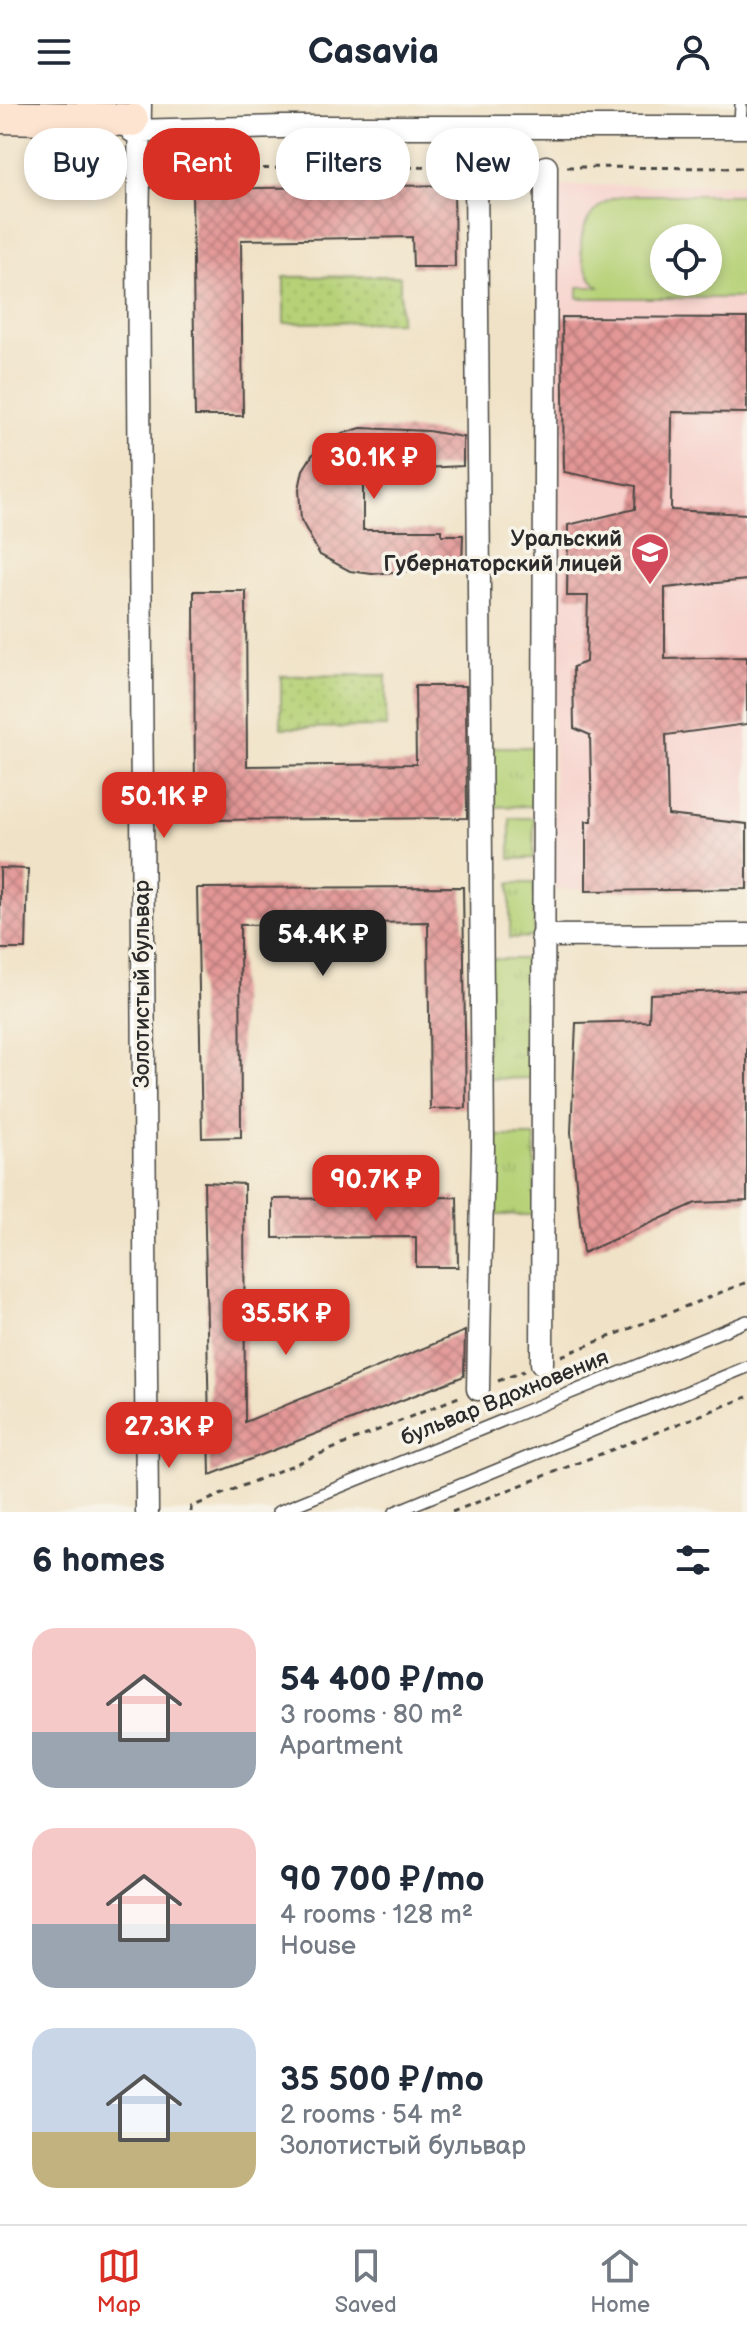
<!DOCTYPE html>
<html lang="en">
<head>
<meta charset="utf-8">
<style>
	body { margin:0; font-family:"Balsamiq Sans",sans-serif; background:#f6f6f7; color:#1f2937; height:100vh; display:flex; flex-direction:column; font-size:30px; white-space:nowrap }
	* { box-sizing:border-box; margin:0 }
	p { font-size:26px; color:#747a83 }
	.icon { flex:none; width:44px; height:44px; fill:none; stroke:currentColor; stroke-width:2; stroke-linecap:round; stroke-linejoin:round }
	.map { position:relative; height:1408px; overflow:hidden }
	.panel { display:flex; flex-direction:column; background:#fff; flex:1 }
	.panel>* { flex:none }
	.top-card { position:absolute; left:24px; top:24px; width:700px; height:72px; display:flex; gap:16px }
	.tools { position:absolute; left:650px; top:120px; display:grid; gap:16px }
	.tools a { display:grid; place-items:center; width:72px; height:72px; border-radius:50%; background:#fff; box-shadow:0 4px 12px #0003; font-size:40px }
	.price { position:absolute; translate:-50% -68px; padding:0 18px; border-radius:16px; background:#d93025; color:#fff; font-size:26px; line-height:52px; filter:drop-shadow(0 2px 4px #0008) }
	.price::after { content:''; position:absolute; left:50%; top:48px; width:24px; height:18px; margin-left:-12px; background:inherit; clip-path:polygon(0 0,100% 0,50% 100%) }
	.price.selected { background:#222; color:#fff }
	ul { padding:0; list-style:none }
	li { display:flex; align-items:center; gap:24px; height:200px; padding:0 32px }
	li span { display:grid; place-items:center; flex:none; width:224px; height:160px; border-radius:24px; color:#555 }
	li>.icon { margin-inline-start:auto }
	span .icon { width:96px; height:96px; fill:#fffc; stroke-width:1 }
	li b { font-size:34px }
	h2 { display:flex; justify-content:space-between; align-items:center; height:96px; padding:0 32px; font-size:34px }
	.chip { padding:0 28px; border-radius:32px; background:#fff; box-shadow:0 4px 12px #0003; font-size:28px; line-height:72px }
	.chip.selected { background:#d93025; color:#fff }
	header { display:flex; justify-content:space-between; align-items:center; height:104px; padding:0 32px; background:#fff; font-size:36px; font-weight:700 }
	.tabs { display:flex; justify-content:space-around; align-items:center; height:112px; border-top:2px solid #e0e1e3; background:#fff; font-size:22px; color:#747a83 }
	.tabs a { display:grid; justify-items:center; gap:4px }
	.tabs .selected { color:#d93025 }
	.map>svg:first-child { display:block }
</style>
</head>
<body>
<header><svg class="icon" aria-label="menu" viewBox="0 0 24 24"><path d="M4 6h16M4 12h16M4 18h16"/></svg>Casavia<svg class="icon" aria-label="person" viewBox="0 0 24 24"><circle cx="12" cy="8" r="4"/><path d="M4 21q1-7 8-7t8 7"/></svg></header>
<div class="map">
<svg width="747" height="1408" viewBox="0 0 747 1408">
	<defs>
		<pattern id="grass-tufts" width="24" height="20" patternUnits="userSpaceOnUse" patternTransform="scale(2)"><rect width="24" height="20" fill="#b6d177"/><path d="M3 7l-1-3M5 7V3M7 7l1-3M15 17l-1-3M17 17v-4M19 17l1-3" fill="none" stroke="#9db467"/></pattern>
		<pattern id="park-dots" width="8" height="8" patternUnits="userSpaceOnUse" patternTransform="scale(2)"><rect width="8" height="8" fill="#b6d177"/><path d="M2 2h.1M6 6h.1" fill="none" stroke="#9db467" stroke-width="1.8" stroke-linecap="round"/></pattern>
		<pattern id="building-cross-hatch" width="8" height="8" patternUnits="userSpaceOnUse" patternTransform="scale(2)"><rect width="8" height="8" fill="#e39796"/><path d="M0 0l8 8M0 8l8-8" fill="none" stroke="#b87b7b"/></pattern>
	</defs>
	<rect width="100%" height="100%" fill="#f7f3e8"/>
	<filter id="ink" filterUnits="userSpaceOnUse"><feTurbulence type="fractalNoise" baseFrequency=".0125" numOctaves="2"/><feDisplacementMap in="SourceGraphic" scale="16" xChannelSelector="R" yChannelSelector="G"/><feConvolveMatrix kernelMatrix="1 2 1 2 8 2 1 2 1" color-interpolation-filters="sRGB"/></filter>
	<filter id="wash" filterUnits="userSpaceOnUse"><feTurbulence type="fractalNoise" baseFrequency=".006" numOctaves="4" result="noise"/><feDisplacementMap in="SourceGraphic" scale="32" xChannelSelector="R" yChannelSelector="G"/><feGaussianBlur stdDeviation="1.8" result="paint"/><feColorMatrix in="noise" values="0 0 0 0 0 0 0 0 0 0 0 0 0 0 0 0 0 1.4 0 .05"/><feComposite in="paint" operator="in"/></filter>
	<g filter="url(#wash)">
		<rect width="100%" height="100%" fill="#f0e2c6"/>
		<path fill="#f7d0cb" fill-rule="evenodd" d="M 747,80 L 747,785 L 554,785 L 551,82 ZM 664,134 L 708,134 L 708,178 L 664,178 Z"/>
		<path fill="url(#grass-tufts)" stroke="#707e51" stroke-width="2" d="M 487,643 L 535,643 L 535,702 L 487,703 Z
			M 510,714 L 534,714 L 534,754 L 510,755 Z
			M 510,779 L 534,779 L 534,833 L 510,834 Z
			M 486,855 L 534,855 L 535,974 L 487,975 Z
			M 488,1032 L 535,1032 L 535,1111 L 488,1111 Z"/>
		<path fill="url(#park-dots)" stroke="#707e51" stroke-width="2" d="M 400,172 L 400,218 L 284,219 L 284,173 Z
			M 386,571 L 386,623 L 281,624 L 281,572 Z"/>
		<path fill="#b6d177" stroke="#707e51" stroke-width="2" fill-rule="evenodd" d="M 638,91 L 747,91 L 747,194 L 578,194 L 578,183 L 599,183 C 573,159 575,116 607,97 C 616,92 628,92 638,91 ZM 664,134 L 708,134 L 708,178 L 664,178 Z"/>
		<g id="blocks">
			<path fill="url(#building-cross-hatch)" d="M 454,81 L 455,163 L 413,163 L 412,133 L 241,136 L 243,312 L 195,312 L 192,85 Z
				M 562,213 L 747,214 L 747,309 L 672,308 L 671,406 L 747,410 L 747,476 L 665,484 L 665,555 L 747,553 L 747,620 L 666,631 L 668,711 L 747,720 L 747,785 L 586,787 L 586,717 L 592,717 L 590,631 L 574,624 L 573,563 L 586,558 L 588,492 L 567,492 L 568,421 L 635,405 L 636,382 L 564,368 Z
				M 361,324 L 428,327 L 463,333 L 463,362 L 363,367 L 363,426 L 442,426 L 442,431 L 463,431 L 462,462 L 372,470 L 350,467 L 320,451 L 301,416 L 299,385 L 303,366 L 315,347 L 334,332 Z
				M 194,487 L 246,487 L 247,662 L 416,660 L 415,582 L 466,582 L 467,714 L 195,716 Z
				M 0,764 L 28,765 L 26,845 L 0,845 Z
				M 463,783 L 466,1004 L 430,1005 L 428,818 L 240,821 L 241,1033 L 202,1034 L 197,784 Z
				M 747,886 L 747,1097 L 696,1099 L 583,1149 L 571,1028 L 576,919 L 649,917 L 650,890 Z
				M 204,1078 L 244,1080 L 245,1318 L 465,1227 L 464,1272 L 210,1371 Z
				M 457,1093 L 458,1163 L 416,1163 L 416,1133 L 273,1134 L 273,1095 Z"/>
		</g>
	</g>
	<g filter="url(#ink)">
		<use href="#blocks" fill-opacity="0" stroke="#494642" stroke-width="2"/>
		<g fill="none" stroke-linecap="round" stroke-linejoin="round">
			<defs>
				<path id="lane" d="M 740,23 L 741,0
					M 278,1408 L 747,1217
					M 395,1408 L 747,1263"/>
				<path id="street" d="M 140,0 L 138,139 L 147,1408
					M 132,27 L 282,23 L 747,23
					M 476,63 L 483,1043 L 478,1285
					M 542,832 L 747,831
					M 542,1259 L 546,63"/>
				<path id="secondary" d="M 0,13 L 132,16"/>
			</defs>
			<use href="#lane" stroke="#494642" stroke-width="14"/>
			<use href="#street" stroke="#494642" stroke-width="25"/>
			<use href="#secondary" stroke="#494642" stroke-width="35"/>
			<path stroke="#494642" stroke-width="3" stroke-dasharray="6 6" stroke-linecap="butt" d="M 98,40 L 98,44 L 118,44
				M 188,44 L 188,65 L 455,63
				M 495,62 L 527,62
				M 567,63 L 747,64
				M 561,1252 L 747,1178
				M 498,1277 L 524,1267
				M 191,1408 L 191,1403 L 461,1292
				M 452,1408 L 747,1293"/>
			<use href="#lane" stroke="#fff" stroke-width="11"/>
			<use href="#street" stroke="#fff" stroke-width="22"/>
			<use href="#secondary" stroke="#fde4d0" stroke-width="32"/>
		</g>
	</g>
	<defs>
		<symbol id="school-pin" viewBox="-11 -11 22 30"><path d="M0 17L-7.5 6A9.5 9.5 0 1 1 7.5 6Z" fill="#d1495b" stroke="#f7f3e8"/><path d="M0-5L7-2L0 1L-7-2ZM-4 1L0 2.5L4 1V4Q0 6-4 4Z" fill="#fff"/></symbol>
	</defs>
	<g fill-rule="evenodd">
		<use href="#school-pin" x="628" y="426" width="44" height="60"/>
	</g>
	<g text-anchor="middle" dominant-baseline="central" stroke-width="7" stroke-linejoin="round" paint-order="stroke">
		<g font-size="22" font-weight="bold" fill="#2b2b2b" stroke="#f7f3e8" text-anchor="end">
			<text x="622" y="435">Уральский<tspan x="622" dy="25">Губернаторский лицей</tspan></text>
		</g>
		<g font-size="22" fill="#2b2b2b" stroke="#f7f3e8">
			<text transform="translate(142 880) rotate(-90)">Золотистый бульвар</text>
			<text transform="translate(505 1294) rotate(-22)">бульвар Вдохновения</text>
		</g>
	</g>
</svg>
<div class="tools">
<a><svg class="icon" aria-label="locate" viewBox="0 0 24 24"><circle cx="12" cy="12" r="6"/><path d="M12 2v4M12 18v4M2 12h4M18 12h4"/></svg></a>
</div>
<b class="price" style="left:374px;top:397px">30.1K ₽</b>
<b class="price" style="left:164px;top:736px">50.1K ₽</b>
<b class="price selected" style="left:323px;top:874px">54.4K ₽</b>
<b class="price" style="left:376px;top:1119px">90.7K ₽</b>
<b class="price" style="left:286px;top:1253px">35.5K ₽</b>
<b class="price" style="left:169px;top:1366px">27.3K ₽</b>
<div class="top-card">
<a class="chip">Buy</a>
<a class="chip selected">Rent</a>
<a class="chip">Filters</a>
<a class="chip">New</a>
</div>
</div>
<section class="panel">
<h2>6 homes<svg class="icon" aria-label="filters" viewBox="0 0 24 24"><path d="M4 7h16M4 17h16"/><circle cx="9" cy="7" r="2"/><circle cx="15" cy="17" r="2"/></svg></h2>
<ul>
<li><span style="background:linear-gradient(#f6c9c9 65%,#9aa5b1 0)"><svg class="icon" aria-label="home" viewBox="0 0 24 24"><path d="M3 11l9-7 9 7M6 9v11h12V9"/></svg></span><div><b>54 400 ₽/mo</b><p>3 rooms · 80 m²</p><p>Apartment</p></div></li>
<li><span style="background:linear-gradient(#f6c9c9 60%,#9aa5b1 0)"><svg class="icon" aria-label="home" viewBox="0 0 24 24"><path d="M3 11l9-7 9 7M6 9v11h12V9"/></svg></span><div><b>90 700 ₽/mo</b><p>4 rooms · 128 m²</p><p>House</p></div></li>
<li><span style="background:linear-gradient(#c9d6e8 65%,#c2b280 0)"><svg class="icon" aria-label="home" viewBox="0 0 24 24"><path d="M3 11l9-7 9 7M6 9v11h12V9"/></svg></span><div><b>35 500 ₽/mo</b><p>2 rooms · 54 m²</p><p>Золотистый бульвар</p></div></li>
</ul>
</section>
<nav class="tabs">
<a class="selected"><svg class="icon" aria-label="map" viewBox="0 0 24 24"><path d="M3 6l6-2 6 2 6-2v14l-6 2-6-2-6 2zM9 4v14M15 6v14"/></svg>Map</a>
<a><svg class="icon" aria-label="saved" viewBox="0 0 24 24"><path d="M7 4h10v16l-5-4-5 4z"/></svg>Saved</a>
<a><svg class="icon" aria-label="home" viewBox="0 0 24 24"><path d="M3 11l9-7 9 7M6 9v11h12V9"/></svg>Home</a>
</nav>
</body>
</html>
